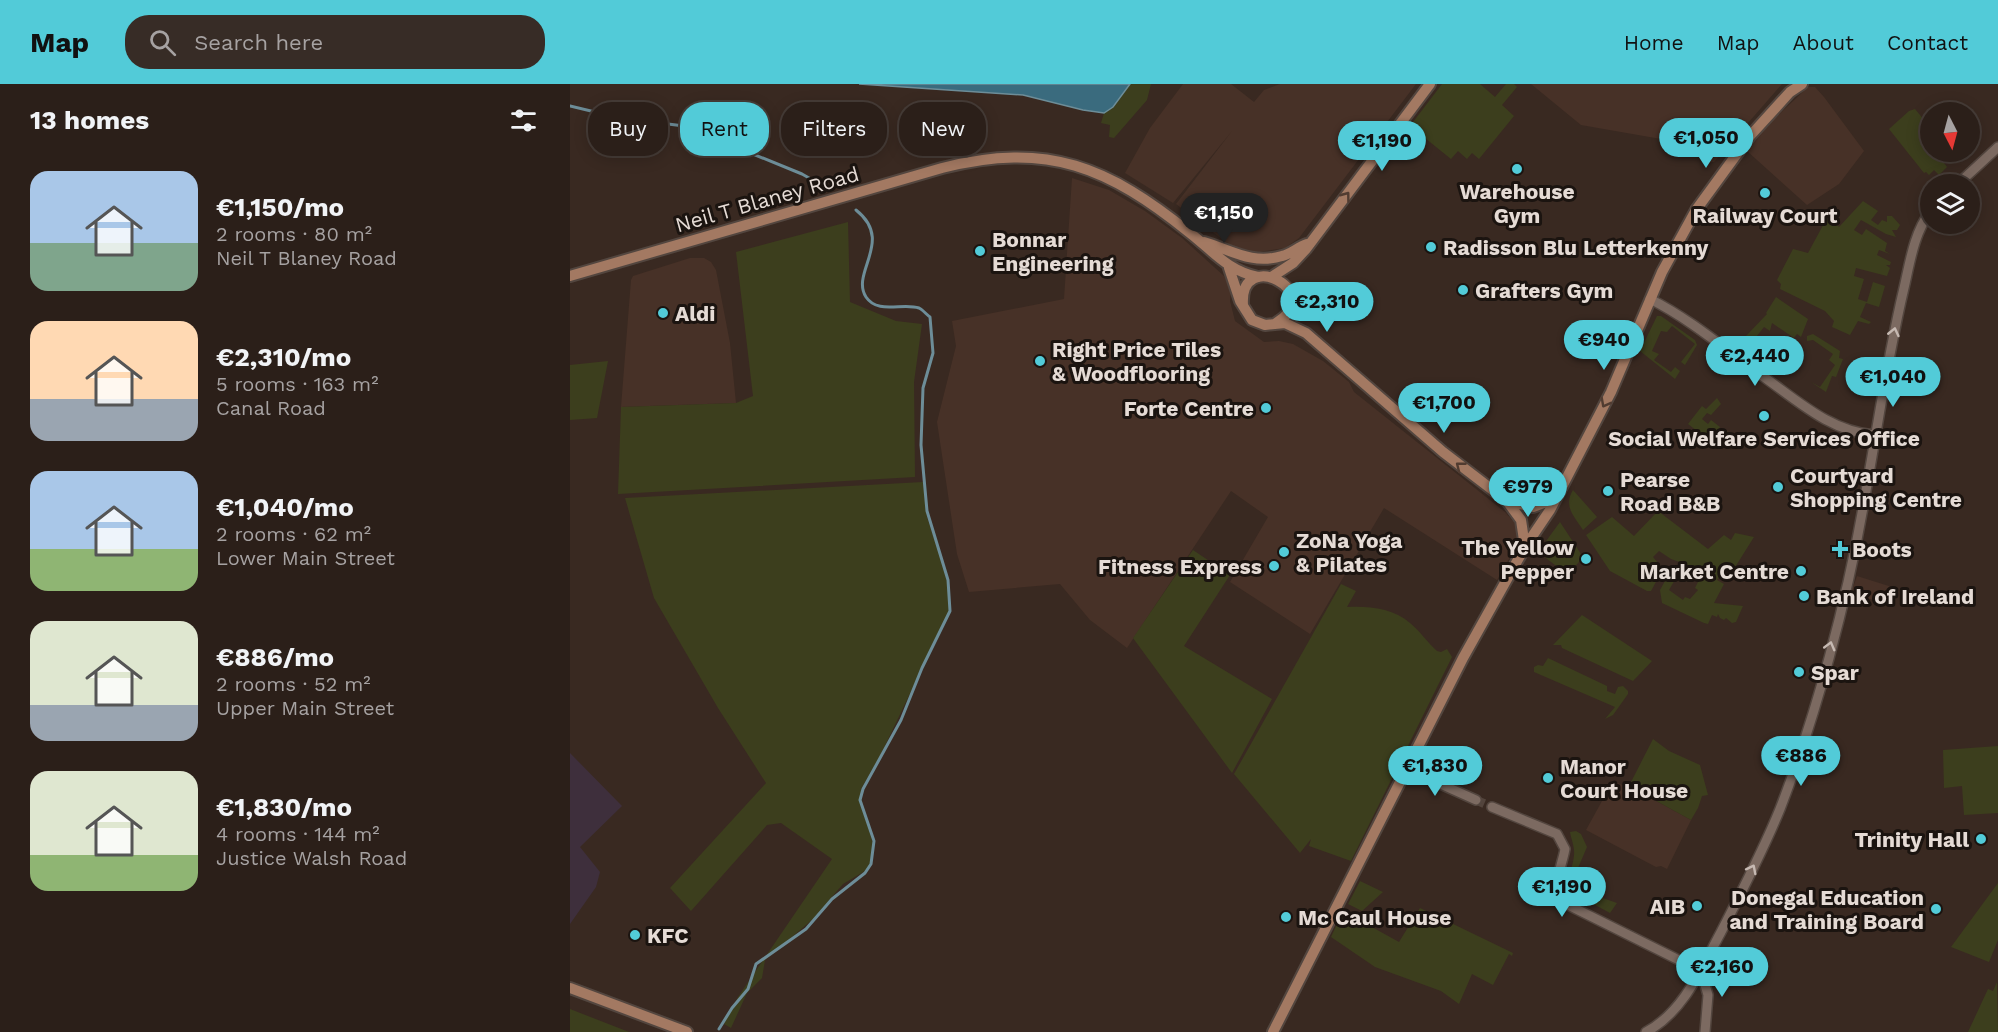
<!DOCTYPE html>
<html lang="en">
<head>
<meta charset="utf-8">
<style>
	body { margin:0; font-family:"Work Sans",sans-serif; background:#372c26; color:#f1f3f6; height:100vh; display:flex; flex-direction:column; font-size:22px; white-space:nowrap }
	* { box-sizing:border-box; margin:0 }
	p { font-size:20px; color:#a6a2a2 }
	.icon { flex:none; width:33px; height:33px; fill:none; stroke:currentColor; stroke-width:2; stroke-linecap:round; stroke-linejoin:round }
	.map { position:relative; flex:1; overflow:hidden }
	.drawer { display:flex; flex-direction:column; background:#2b1f19; width:570px }
	.drawer>* { flex:none }
	.guide { position:absolute; left:18px; top:18px; width:570px; height:54px; display:flex; gap:12px }
	.needle { width:39px; rotate:174deg }
	.fabs { position:absolute; left:1350px; top:18px; display:grid; gap:12px }
	.fabs a { display:grid; place-items:center; width:60px; height:60px; border-radius:50%; background:#2b1f19; box-shadow:0 3px 15px #0003,0 0 0 2px #473d38; font-size:30px }
	.price { position:absolute; translate:-50% -51px; padding:0 14px; border-radius:21px; background:#52cbd8; color:#111; font-size:20px; line-height:39px; filter:drop-shadow(0 2px 3px #0008) }
	.price::after { content:''; position:absolute; left:50%; top:36px; width:18px; height:14px; margin-left:-9px; background:inherit; clip-path:polygon(0 0,100% 0,50% 100%) }
	.price.on { background:#222; color:#fff }
	ul { padding:0; list-style:none }
	li { display:flex; align-items:center; gap:18px; height:150px; padding:0 30px }
	li span { display:grid; place-items:center; flex:none; width:168px; height:120px; border-radius:18px; color:#555 }
	li>.icon { margin-inline-start:auto }
	span .icon { width:72px; height:72px; fill:#fffc; stroke-width:1 }
	li b { font-size:26px }
	h2 { display:flex; justify-content:space-between; align-items:center; height:72px; padding:0 30px; font-size:26px }
	.chip { padding:0 21px; border-radius:24px; background:#2b1f19; box-shadow:0 3px 15px #0003,0 0 0 2px #473d38; font-size:21px; line-height:54px }
	.chip.on { background:#52cbd8; color:#111 }
	header { display:flex; align-items:center; gap:36px; box-sizing:border-box; height:84px; padding:0 30px; background:#52cbd8; color:#111 }
	header strong { font-size:28px }
	nav { display:flex; gap:33px; margin-inline-start:auto; font-size:21px }
	.search { width:420px; height:54px; background:#372c26; display:flex; align-items:center; gap:15px; box-sizing:border-box; padding:0 21px; border-radius:24px; color:#a6a2a2; font-size:22px }
	main { display:flex; flex:1; min-height:0 }
	.map>svg:first-child { display:block }
</style>
</head>
<body>
<header>
<strong>Map</strong>
<div class="search"><svg class="icon" aria-label="search" viewBox="0 0 24 24"><circle cx="10" cy="10" r="6"/><path d="M15 15l6 6"/></svg>Search here</div>
<nav><a>Home</a><a>Map</a><a>About</a><a>Contact</a></nav>
</header>
<main>
<section class="drawer">
<h2>13 homes<svg class="icon" aria-label="filters" viewBox="0 0 24 24"><path d="M4 7h16M4 17h16"/><circle cx="9" cy="7" r="2"/><circle cx="15" cy="17" r="2"/></svg></h2>
<ul>
<li><span style="background:linear-gradient(#a9c7e8 60%,#7fa58c 0)"><svg class="icon" aria-label="home" viewBox="0 0 24 24"><path d="M3 11l9-7 9 7M6 9v11h12V9"/></svg></span><div><b>€1,150/mo</b><p>2 rooms · 80 m²</p><p>Neil T Blaney Road</p></div></li>
<li><span style="background:linear-gradient(#ffd9b3 65%,#9aa5b1 0)"><svg class="icon" aria-label="home" viewBox="0 0 24 24"><path d="M3 11l9-7 9 7M6 9v11h12V9"/></svg></span><div><b>€2,310/mo</b><p>5 rooms · 163 m²</p><p>Canal Road</p></div></li>
<li><span style="background:linear-gradient(#a9c7e8 65%,#8fb573 0)"><svg class="icon" aria-label="home" viewBox="0 0 24 24"><path d="M3 11l9-7 9 7M6 9v11h12V9"/></svg></span><div><b>€1,040/mo</b><p>2 rooms · 62 m²</p><p>Lower Main Street</p></div></li>
<li><span style="background:linear-gradient(#dfe7d0 70%,#9aa5b1 0)"><svg class="icon" aria-label="home" viewBox="0 0 24 24"><path d="M3 11l9-7 9 7M6 9v11h12V9"/></svg></span><div><b>€886/mo</b><p>2 rooms · 52 m²</p><p>Upper Main Street</p></div></li>
<li><span style="background:linear-gradient(#dfe7d0 70%,#8fb573 0)"><svg class="icon" aria-label="home" viewBox="0 0 24 24"><path d="M3 11l9-7 9 7M6 9v11h12V9"/></svg></span><div><b>€1,830/mo</b><p>4 rooms · 144 m²</p><p>Justice Walsh Road</p></div></li>
</ul>
</section>
<div class="map">
<svg width="1428" height="948" viewBox="0 0 1428 948">
	<rect width="100%" height="100%" fill="#392921"/>
	<path fill="#473127" d="M 613,0 L 661,0 L 684,18 L 694,6 L 710,0 L 846,0 L 729,154 L 715,164 L 689,168 L 665,165 L 606,120 L 662,47 L 603,119 L 555,89 L 580,44 Z
		M 961,0 L 1212,0 L 1144,78 L 1139,78 L 1108,58 L 1011,41 Z
		M 1238,3 L 1245,3 L 1254,13 L 1294,67 L 1269,100 L 1237,121 L 1177,67 L 1204,35 Z
		M 502,94 L 539,106 L 575,127 L 612,154 L 654,192 L 661,206 L 660,217 L 665,237 L 694,258 L 709,257 L 723,260 L 753,277 L 779,298 L 784,308 L 935,428 L 944,438 L 948,448 L 943,468 L 927,496 L 814,424 L 740,550 L 660,498 L 698,433 L 661,407 L 557,564 L 520,536 L 490,500 L 399,508 L 387,470 L 367,338 L 386,262 L 382,237 L 494,215 Z
		M 120,174 L 134,174 L 141,178 L 146,186 L 160,259 L 166,319 L 51,323 L 61,196 L 63,192 Z
		M 1287,492 L 1322,503 L 1316,520 L 1281,509 Z
		M 1043,697 L 1057,703 L 1059,702 L 1121,736 L 1097,785 L 1091,782 L 1086,783 L 1016,746 Z"/>
	<path fill="#3e2f3c" d="M 0,669 L 52,722 L 10,763 L 30,788 L 26,803 L 0,840 Z"/>
	<path fill="#3c3e1d" fill-rule="evenodd" d="M 558,0 L 581,0 L 577,16 L 544,54 L 539,53 L 540,41 L 531,39 L 534,29 Z
		M 872,0 L 910,0 L 925,13 L 936,0 L 944,0 L 947,3 L 932,21 L 944,32 L 909,75 L 902,69 L 897,75 L 888,67 L 881,75 L 840,42 Z
		M 1345,25 L 1360,43 L 1360,68 L 1366,68 L 1377,83 L 1369,91 L 1364,86 L 1359,91 L 1356,88 L 1354,89 L 1319,45 L 1339,27 Z
		M 1293,117 L 1308,127 L 1301,136 L 1308,141 L 1312,136 L 1317,138 L 1317,132 L 1322,132 L 1330,141 L 1327,146 L 1322,146 L 1326,153 L 1316,150 L 1291,136 L 1284,146 L 1292,151 L 1296,145 L 1317,159 L 1315,167 L 1320,170 L 1309,166 L 1307,171 L 1321,178 L 1320,181 L 1316,181 L 1320,184 L 1317,192 L 1286,184 L 1284,192 L 1294,195 L 1288,215 L 1297,218 L 1303,198 L 1315,202 L 1309,223 L 1296,219 L 1290,233 L 1301,238 L 1299,240 L 1288,237 L 1280,251 L 1262,243 L 1264,237 L 1255,227 L 1210,205 L 1211,200 L 1207,196 L 1223,165 L 1238,169 L 1258,132 L 1269,143 Z
		M 278,138 L 280,218 L 326,237 L 352,240 L 344,298 L 345,393 L 48,410 L 51,323 L 166,319 L 183,312 L 166,168 Z
		M 1206,213 L 1238,235 L 1231,253 L 1227,250 L 1224,254 L 1202,239 L 1200,247 L 1194,243 L 1183,257 L 1176,252 L 1197,230 L 1196,229 Z
		M 1087,232 L 1091,232 L 1125,256 L 1127,261 L 1115,281 L 1111,278 L 1125,260 L 1102,242 L 1097,248 L 1091,247 L 1082,267 L 1089,270 L 1084,276 L 1101,288 L 1105,283 L 1110,287 L 1105,295 L 1070,267 Z
		M 1243,250 L 1270,267 L 1269,274 L 1273,275 L 1266,293 L 1262,292 L 1256,308 L 1241,298 L 1250,303 L 1265,281 L 1259,276 L 1263,270 L 1243,256 L 1237,257 L 1237,252 Z
		M 38,277 L 27,334 L 0,336 L 0,281 Z
		M 1147,314 L 1151,320 L 1141,331 L 1137,329 L 1132,335 L 1138,340 L 1141,336 L 1150,343 L 1147,349 L 1154,345 L 1158,348 L 1149,364 L 1118,340 L 1132,322 L 1136,325 Z
		M 353,398 L 357,433 L 377,493 L 381,524 L 311,670 L 291,705 L 293,727 L 304,762 L 300,784 L 273,800 L 243,835 L 195,876 L 192,894 L 177,909 L 161,944 L 154,940 L 168,913 L 262,775 L 211,739 L 197,741 L 121,827 L 100,804 L 196,699 L 148,624 L 84,514 L 55,414 Z
		M 1003,406 L 1027,433 L 1013,446 C 1004,432 993,422 1003,406 Z
		M 1088,427 L 1138,465 L 1154,451 L 1161,456 L 1165,449 L 1184,453 L 1162,488 L 1154,484 L 1147,496 L 1154,500 L 1144,519 L 1173,522 L 1166,538 L 1162,539 L 1156,534 L 1154,536 L 1150,534 L 1148,530 L 1147,533 L 1142,531 L 1138,540 L 1134,539 L 1092,519 L 1090,506 L 1101,486 L 1113,485 L 1115,480 L 1101,475 L 1089,467 L 1083,473 L 1093,485 L 1081,507 L 1077,507 L 1040,487 L 1016,451 L 1042,433 L 1064,452 ZM 1110,487 L 1129,496 L 1125,504 L 1128,506 L 1120,515 L 1115,513 L 1113,516 L 1099,506 Z
		M 990,438 L 1013,473 L 998,491 L 968,468 Z
		M 623,466 L 660,491 L 614,562 L 702,615 L 662,689 L 563,554 Z
		M 771,500 L 786,507 L 777,523 C 799,522 823,524 840,539 C 850,547 857,558 867,567 L 871,568 L 877,565 L 882,573 L 781,777 L 739,762 L 741,755 L 730,769 L 664,690 Z
		M 1012,531 L 1082,577 L 1063,597 L 992,564 L 991,561 L 983,561 Z
		M 978,574 L 1037,602 L 1037,607 L 1045,610 L 1048,603 L 1053,602 L 1058,607 L 1058,610 L 1043,631 L 1035,635 L 1045,623 L 964,588 L 964,583 L 968,581 L 973,582 Z
		M 1083,655 L 1099,667 L 1130,681 L 1138,711 L 1132,712 L 1128,724 L 1121,736 L 1059,702 Z
		M 1428,662 L 1428,729 L 1394,731 L 1392,702 L 1374,704 L 1373,666 Z
		M 1006,747 L 1011,750 L 1017,763 L 1002,798 L 1002,805 L 1018,813 L 1024,811 L 1047,819 L 1040,829 L 1012,814 L 1013,819 C 986,811 1003,789 1004,771 C 1005,763 1001,755 1000,748 Z
		M 790,797 L 813,808 L 792,827 L 778,820 Z
		M 1428,799 L 1428,856 L 1419,878 L 1381,863 Z
		M 850,824 L 943,869 L 942,872 L 939,870 L 923,901 L 902,890 L 889,920 L 871,907 L 805,883 L 761,853 L 773,827 L 829,858 Z
		M 1427,898 L 1428,948 L 1398,948 L 1418,905 L 1423,907 Z
		M 0,925 L 59,948 L 0,948 Z"/>
	<path fill="#3a6b7e" stroke="#6d8d98" stroke-width="1.5" d="M 289,0 L 560,0 L 543,23 L 534,29 L 513,26 L 453,11 Z"/>
	<g fill="none" stroke-linecap="round" stroke-linejoin="round">
		<path stroke="#6d8d98" stroke-width="3" d="M 0,22 L 50,34 L 114,42 L 232,90 L 253,102
			M 149,945 L 162,924 L 178,905 L 186,880 L 236,845 L 262,815 L 295,789 L 301,780 L 304,757 L 290,716 L 293,705 L 331,636 L 352,584 L 380,527 L 378,496 L 357,427 L 351,361 L 353,304 L 363,269 L 360,233 C 357,231 353,226 349,224 C 333,218 308,231 296,213 C 280,188 325,157 286,126"/>
		<path stroke="#53443c" stroke-width="9" stroke-dasharray="9 4.5" stroke-linecap="butt" d="M 906,716 L 922,723"/>
		<defs>
			<path id="tertiary" d="M 1388,100 L 1428,63
				M 1080,215 C 1120,235 1155,265 1191,291 C 1227,316 1259,347 1304,351
				M 837,685 L 906,716
				M 922,723 L 987,750 L 995,765 C 991,786 982,798 994,819 L 1131,887
				M 1131,887 L 1138,911 L 1135,948
				M 1076,948 C 1114,928 1132,883 1151,848 C 1172,807 1193,767 1210,725 C 1246,632 1277,517 1294,418 C 1307,347 1317,275 1334,204 C 1340,178 1344,149 1360,128"/>
			<path id="secondary" d="M 634,158 C 661,166 682,181 712,172 C 721,170 728,163 737,160
				M 659,184 L 670,217 L 682,236 L 695,241 L 715,239 L 736,249 L 873,368 L 937,417 L 951,436 L 955,463
				M 0,192 L 372,84 C 478,57 538,83 620,149 C 643,167 658,187 688,193
				M 703,192 L 723,179 L 736,165 L 860,0
				M 673,221 C 669,162 758,208 706,239
				M 937,417 L 963,423 L 982,416
				M 0,904 L 117,948
				M 703,948 L 893,574 L 955,463 L 980,426 L 1041,308 L 1092,188 L 1126,126 L 1180,52 L 1220,8 L 1232,0"/>
		</defs>
		<use href="#tertiary" stroke="#53463f" stroke-width="12"/>
		<use href="#secondary" stroke="#53463f" stroke-width="14"/>
		<use href="#tertiary" stroke="#7c6a61" stroke-width="9"/>
		<use href="#secondary" stroke="#a37962" stroke-width="10"/>
	</g>
	<defs><path id="oneway-chevron" d="M-2-3.5L2.5 0L-2 3.5" fill="none" stroke-width="1.6" stroke-linecap="round" stroke-linejoin="round" transform="scale(1.5)"/></defs>
	<g stroke="#513c31">
		<use href="#oneway-chevron" transform="translate(776 112) rotate(-53)"/>
		<use href="#oneway-chevron" transform="translate(1035 319) rotate(118)"/>
		<use href="#oneway-chevron" transform="translate(890 382) rotate(-142)"/>
	</g>
	<g stroke="#c6b9b2">
		<use href="#oneway-chevron" transform="translate(1324 248) rotate(-77)"/>
		<use href="#oneway-chevron" transform="translate(1260 562) rotate(-75)"/>
		<use href="#oneway-chevron" transform="translate(1182 785) rotate(-63)"/>
	</g>
	<g fill="#52cbd8" stroke="#1b1410" stroke-width="2">
		<circle cx="947" cy="85" r="6"/>
		<circle cx="1195" cy="109" r="6"/>
		<circle cx="861" cy="163" r="6"/>
		<circle cx="410" cy="167" r="6"/>
		<circle cx="893" cy="206" r="6"/>
		<circle cx="93" cy="229" r="6"/>
		<circle cx="470" cy="277" r="6"/>
		<circle cx="696" cy="324" r="6"/>
		<circle cx="1194" cy="332" r="6"/>
		<circle cx="1208" cy="403" r="6"/>
		<circle cx="1038" cy="407" r="6"/>
		<path d="M1267 456h6v6h6v6h-6v6h-6v-6h-6v-6h6z"/>
		<circle cx="714" cy="468" r="6"/>
		<circle cx="1016" cy="475" r="6"/>
		<circle cx="704" cy="482" r="6"/>
		<circle cx="1231" cy="487" r="6"/>
		<circle cx="1234" cy="512" r="6"/>
		<circle cx="1229" cy="588" r="6"/>
		<circle cx="978" cy="694" r="6"/>
		<circle cx="1411" cy="755" r="6"/>
		<circle cx="1127" cy="822" r="6"/>
		<circle cx="1366" cy="825" r="6"/>
		<circle cx="716" cy="833" r="6"/>
		<circle cx="65" cy="851" r="6"/>
	</g>
	<g text-anchor="middle" dominant-baseline="central" stroke-width="6" stroke-linejoin="round" paint-order="stroke">
		<g font-size="21" font-weight="bold" fill="#e5dbd5" stroke="#1b1410" text-anchor="start">
			<text x="947" y="107" text-anchor="middle">Warehouse<tspan x="947" dy="24">Gym</tspan></text>
			<text x="1195" y="131" text-anchor="middle">Railway Court</text>
			<text x="422" y="155">Bonnar<tspan x="422" dy="24">Engineering</tspan></text>
			<text x="873" y="163">Radisson Blu Letterkenny</text>
			<text x="905" y="206">Grafters Gym</text>
			<text x="105" y="229">Aldi</text>
			<text x="482" y="265">Right Price Tiles<tspan x="482" dy="24">&amp; Woodflooring</tspan></text>
			<text x="684" y="324" text-anchor="end">Forte Centre</text>
			<text x="1194" y="354" text-anchor="middle">Social Welfare Services Office</text>
			<text x="1220" y="391">Courtyard<tspan x="1220" dy="24">Shopping Centre</tspan></text>
			<text x="1050" y="395">Pearse<tspan x="1050" dy="24">Road B&amp;B</tspan></text>
			<text x="726" y="456">ZoNa Yoga<tspan x="726" dy="24">&amp; Pilates</tspan></text>
			<text x="1004" y="463" text-anchor="end">The Yellow<tspan x="1004" dy="24">Pepper</tspan></text>
			<text x="1282" y="465">Boots</text>
			<text x="692" y="482" text-anchor="end">Fitness Express</text>
			<text x="1219" y="487" text-anchor="end">Market Centre</text>
			<text x="1246" y="512">Bank of Ireland</text>
			<text x="1241" y="588">Spar</text>
			<text x="990" y="682">Manor<tspan x="990" dy="24">Court House</tspan></text>
			<text x="1399" y="755" text-anchor="end">Trinity Hall</text>
			<text x="1354" y="813" text-anchor="end">Donegal Education<tspan x="1354" dy="24">and Training Board</tspan></text>
			<text x="1115" y="822" text-anchor="end">AIB</text>
			<text x="728" y="833">Mc Caul House</text>
			<text x="77" y="851">KFC</text>
		</g>
		<g font-size="21" fill="#e5dbd5" stroke="#1b1410">
			<text transform="translate(197 115) rotate(-16)">Neil T Blaney Road</text>
		</g>
	</g>
</svg>
<div class="fabs">
<a><svg class="needle" viewBox="-14 -14 28 28"><path d="M0-13l5 13h-10z" fill="#e53935"/><path d="M0 13l5-13h-10z" fill="#a6a2a2"/></svg></a>
<a><svg class="icon" aria-label="layers" viewBox="0 0 24 24"><path d="M12 4l9 5-9 5-9-5zM3 14l9 5 9-5"/></svg></a>
</div>
<b class="price" style="left:1136px;top:85px">€1,050</b>
<b class="price" style="left:812px;top:88px">€1,190</b>
<b class="price on" style="left:654px;top:160px">€1,150</b>
<b class="price" style="left:757px;top:249px">€2,310</b>
<b class="price" style="left:1034px;top:287px">€940</b>
<b class="price" style="left:1185px;top:303px">€2,440</b>
<b class="price" style="left:1323px;top:324px">€1,040</b>
<b class="price" style="left:874px;top:350px">€1,700</b>
<b class="price" style="left:958px;top:434px">€979</b>
<b class="price" style="left:1231px;top:703px">€886</b>
<b class="price" style="left:865px;top:713px">€1,830</b>
<b class="price" style="left:992px;top:834px">€1,190</b>
<b class="price" style="left:1152px;top:914px">€2,160</b>
<div class="guide">
<a class="chip">Buy</a>
<a class="chip on">Rent</a>
<a class="chip">Filters</a>
<a class="chip">New</a>
</div>
</div>
</main>
</body>
</html>
